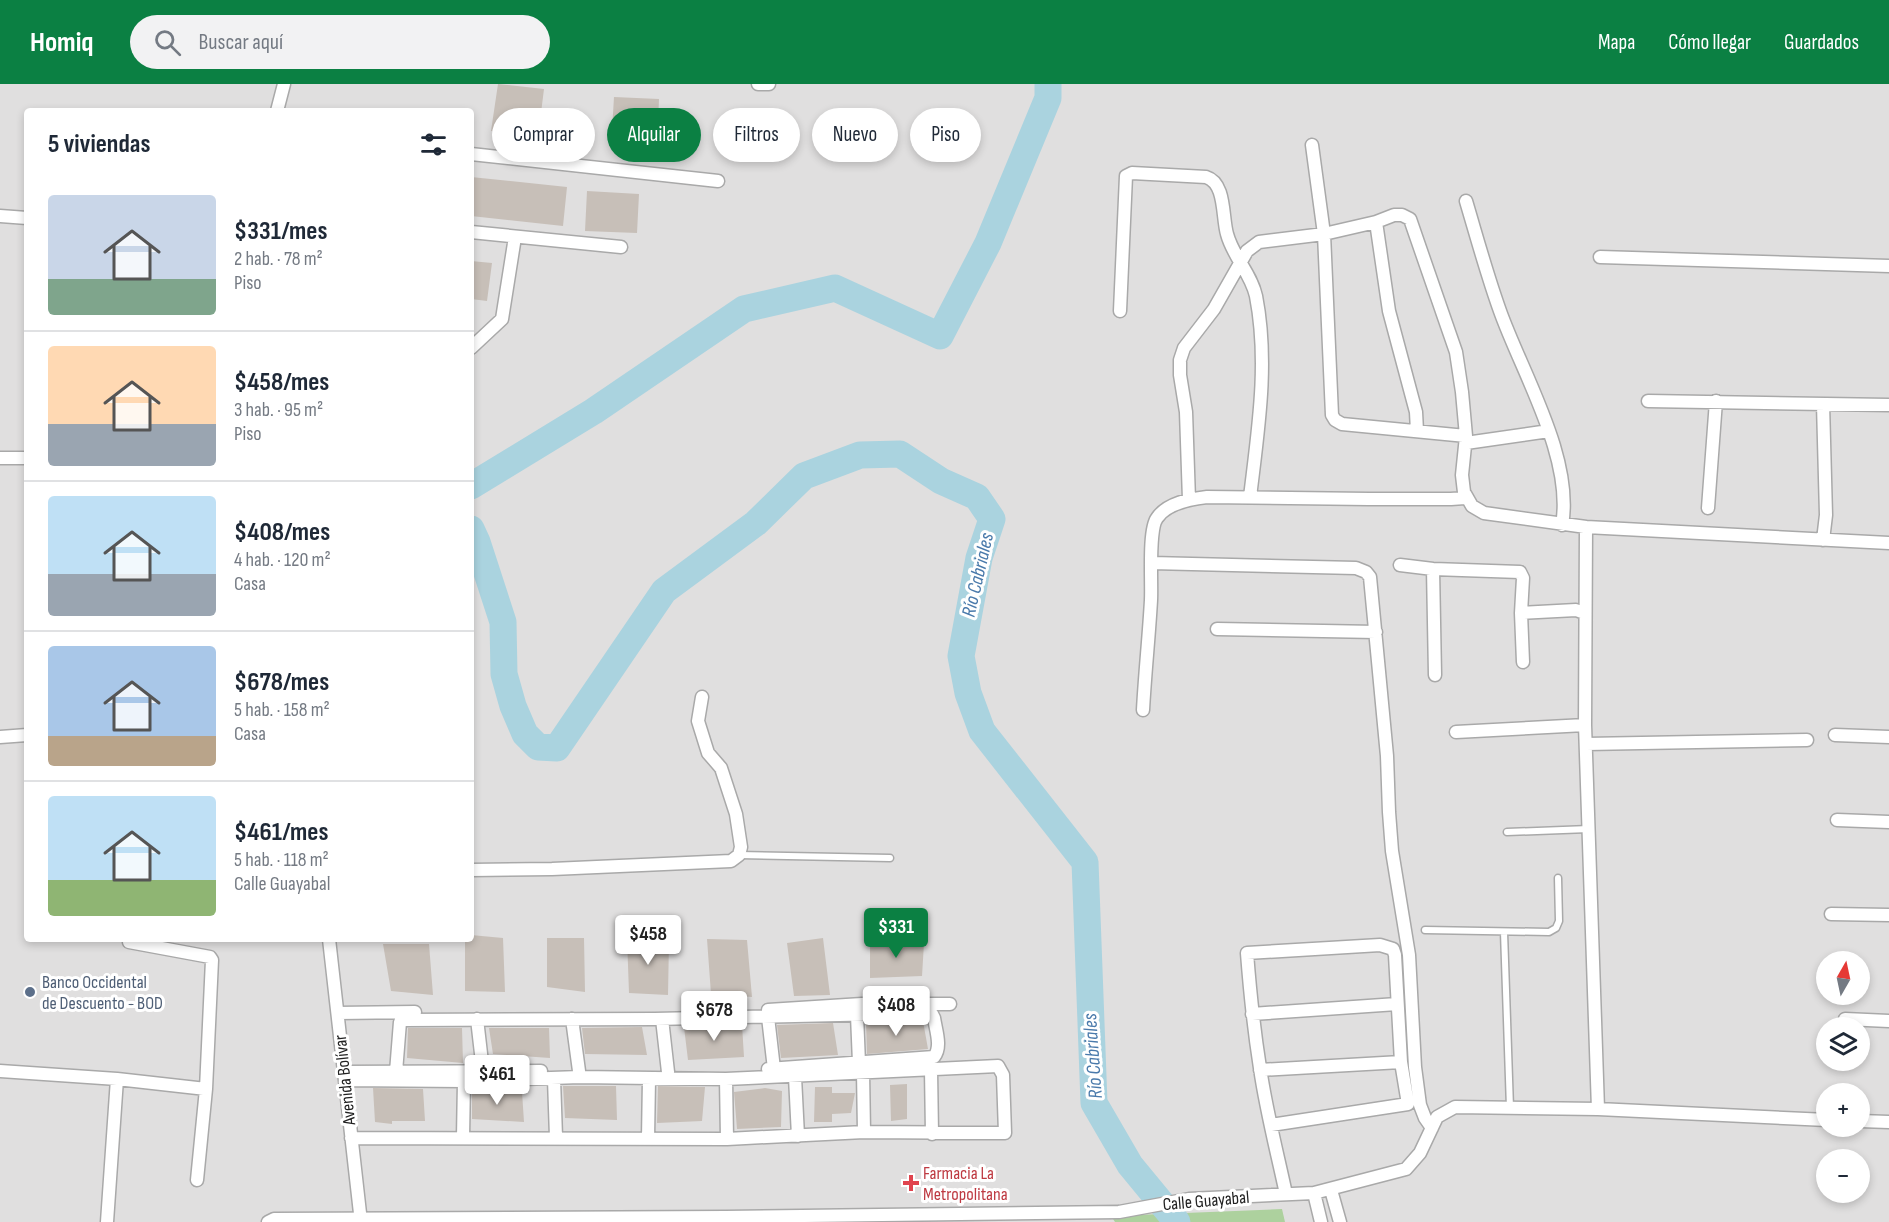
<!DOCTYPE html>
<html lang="es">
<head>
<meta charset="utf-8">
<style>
	body { margin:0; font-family:"Sofia Sans Condensed",sans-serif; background:#f2f2f3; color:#1f2937; height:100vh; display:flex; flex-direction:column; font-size:22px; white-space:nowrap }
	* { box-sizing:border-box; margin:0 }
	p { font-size:20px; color:#747a83 }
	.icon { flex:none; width:33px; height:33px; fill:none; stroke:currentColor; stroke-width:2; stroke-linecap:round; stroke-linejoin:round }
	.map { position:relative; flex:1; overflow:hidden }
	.side { position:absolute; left:24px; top:24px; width:450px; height:834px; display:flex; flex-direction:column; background:#fff; border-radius:6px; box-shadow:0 3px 9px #0003 }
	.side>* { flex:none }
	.top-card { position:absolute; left:492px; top:24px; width:570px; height:54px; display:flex; gap:12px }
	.needle { width:39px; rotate:9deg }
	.buttons { position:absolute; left:1816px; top:867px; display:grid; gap:12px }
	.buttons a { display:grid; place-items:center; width:54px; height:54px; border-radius:50%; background:#fff; box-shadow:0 3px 9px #0003; font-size:30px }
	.price { position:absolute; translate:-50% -51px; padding:0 14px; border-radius:6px; background:#fff; color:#222; font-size:20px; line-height:39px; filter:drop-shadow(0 2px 3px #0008) }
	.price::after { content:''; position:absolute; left:50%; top:36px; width:18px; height:14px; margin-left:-9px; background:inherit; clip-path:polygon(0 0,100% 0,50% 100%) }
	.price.current { background:#0b8043; color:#fff }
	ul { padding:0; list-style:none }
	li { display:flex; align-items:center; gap:18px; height:150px; padding:0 24px }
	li+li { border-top:2px solid #e0e1e3 }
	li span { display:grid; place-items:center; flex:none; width:168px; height:120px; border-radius:6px; color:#555 }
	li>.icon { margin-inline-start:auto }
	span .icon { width:72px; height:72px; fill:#fffc; stroke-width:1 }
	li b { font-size:26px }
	h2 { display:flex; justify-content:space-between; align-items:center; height:72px; padding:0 24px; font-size:26px }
	.pill { padding:0 21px; border-radius:27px; background:#fff; box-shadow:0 3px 9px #0003; font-size:21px; line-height:54px }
	.pill.current { background:#0b8043; color:#fff }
	header { display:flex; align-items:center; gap:36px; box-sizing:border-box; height:84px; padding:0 30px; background:#0b8043; color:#fff }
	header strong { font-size:28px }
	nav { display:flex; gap:33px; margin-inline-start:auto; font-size:21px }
	.search { width:420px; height:54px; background:#f2f2f3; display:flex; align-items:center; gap:15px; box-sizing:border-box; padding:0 21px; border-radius:33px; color:#747a83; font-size:22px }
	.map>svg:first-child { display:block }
</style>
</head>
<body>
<header>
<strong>Homiq</strong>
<div class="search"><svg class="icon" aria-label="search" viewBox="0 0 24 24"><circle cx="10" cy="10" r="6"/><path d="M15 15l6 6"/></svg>Buscar aquí</div>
<nav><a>Mapa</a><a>Cómo llegar</a><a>Guardados</a></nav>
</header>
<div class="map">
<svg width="1889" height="1138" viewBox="0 0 1889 1138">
	<rect width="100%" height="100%" fill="#f2efe9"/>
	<path fill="#e0dfdf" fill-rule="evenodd" d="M 0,0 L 1889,0 L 1889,1138 L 0,1138 ZM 27,27 L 471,27 L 471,855 L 27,855 ZM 1827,878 L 1860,878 L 1860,910 L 1827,910 ZM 1827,944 L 1860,944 L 1860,976 L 1827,976 ZM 1827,1010 L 1860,1010 L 1860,1042 L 1827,1042 ZM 1827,1076 L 1860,1076 L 1860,1108 L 1827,1108 Z"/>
	<path fill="#add19e" d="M 1282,1125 L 1285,1138 L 1115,1138 L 1111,1132 Z"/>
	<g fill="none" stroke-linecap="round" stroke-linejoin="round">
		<path stroke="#aad3df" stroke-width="27" d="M 471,402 L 594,327 L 744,225 L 835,204 L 940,252 L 988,159 L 1048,14 L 1048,0
			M 471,445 L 477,458 L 503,538 L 504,590 L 513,622 L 525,650 L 538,663 L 557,664 L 664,507 L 756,439 L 804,392 L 860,371 L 900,370 L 941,397 L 977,413 L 992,435 L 979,474 L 961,572 L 968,609 L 982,647 L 1085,778 L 1094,1019 L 1130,1081 L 1177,1138"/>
	</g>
	<path fill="#c7bfb8" d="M 498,0 L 544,5 L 538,53 L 491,47 Z
		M 614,13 L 659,15 L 657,65 L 611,63 Z
		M 471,93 L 567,103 L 563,142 L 471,132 Z
		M 587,107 L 639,110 L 637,149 L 585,147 Z
		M 471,177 L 492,179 L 487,217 L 471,215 Z
		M 471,851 L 503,854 L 505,908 L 465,907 L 465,855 L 471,855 Z
		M 547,854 L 584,854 L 585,908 L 547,903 Z
		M 627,854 L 669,857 L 668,911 L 629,909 Z
		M 823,854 L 830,911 L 794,912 L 787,859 Z
		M 707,855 L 747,856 L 752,913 L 711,910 Z
		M 870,857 L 924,859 L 922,892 L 870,894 Z
		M 383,860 L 429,860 L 433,911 L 391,907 Z
		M 923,937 L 928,965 L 867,970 L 866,939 Z
		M 833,939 L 838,971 L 781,974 L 777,941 Z
		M 742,941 L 744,973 L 688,976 L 684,943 Z
		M 642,943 L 647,971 L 585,970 L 582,944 Z
		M 408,944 L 462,944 L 463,979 L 407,974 Z
		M 489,944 L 549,944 L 550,974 L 493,970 Z
		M 907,1000 L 907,1035 L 891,1037 L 890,1001 Z
		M 563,1002 L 616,1002 L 617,1036 L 565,1034 Z
		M 658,1002 L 705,1003 L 702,1037 L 657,1039 Z
		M 815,1003 L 832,1003 L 832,1009 L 855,1009 L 851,1029 L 832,1030 L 832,1038 L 814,1038 Z
		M 373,1004 L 423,1005 L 425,1037 L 392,1037 L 392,1040 L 375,1038 Z
		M 495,1004 L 495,1009 L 522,1008 L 524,1038 L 472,1035 L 472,1005 Z
		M 765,1004 L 782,1007 L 781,1043 L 737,1045 L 734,1008 Z"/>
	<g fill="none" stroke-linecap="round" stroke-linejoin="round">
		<defs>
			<path id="service" d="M 1507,748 L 1589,745
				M 739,771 L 890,774
				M 1425,846 L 1549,848 L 1556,844 L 1559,837 L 1558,794
				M 1504,848 L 1510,1024"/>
			<path id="minor" d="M 758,0 L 769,0
				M 277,27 L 284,0
				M 1312,61 L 1324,150 L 1332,331 L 1335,336 L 1342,340 L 1466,352
				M 471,70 L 718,97
				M 1466,117 C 1477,154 1487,191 1500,227 C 1522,289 1574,374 1562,441
				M 0,132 L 27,134
				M 1376,138 L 1389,227 L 1416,328 L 1417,347
				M 471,148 L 621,163
				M 1600,173 L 1889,182
				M 1120,227 L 1126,92 L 1132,89 L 1206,93 C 1226,99 1222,133 1227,150 C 1233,173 1251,189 1256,212 C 1269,279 1258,346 1250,413
				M 471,264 L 502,235 L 515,153
				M 1648,317 L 1889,321
				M 1466,359 L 1549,347
				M 0,374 L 27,374
				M 1189,416 L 1186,328 L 1180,291 L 1180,276 L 1184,264 L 1214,225 L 1247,167 L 1259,158 L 1324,150 L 1376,138 L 1394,131 L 1402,131 L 1410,135 L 1456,268 L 1462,308 L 1466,352 L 1462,391 L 1464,408 L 1472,422 L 1484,429 L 1586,443
				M 1708,424 L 1716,317
				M 1823,456 L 1826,431 L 1823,320
				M 1152,479 L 1356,484 L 1366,488 L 1370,493 L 1387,672 L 1389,728 L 1392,767 L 1409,871 L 1415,983 L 1420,1021 L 1425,1034 L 1432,1044
				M 1400,481 L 1433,485 L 1520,488 L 1523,494 L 1521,529 L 1523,578
				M 1433,485 L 1435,591
				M 1521,529 L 1576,526 L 1584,529
				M 1217,545 L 1376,548
				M 1143,626 C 1145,589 1149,552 1151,516 C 1152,498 1148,446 1157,434 C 1167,419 1190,415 1207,413 L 1369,415 L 1451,415 L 1465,414
				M 1456,648 L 1585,641
				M 1835,651 L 1889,653
				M 0,653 L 27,651
				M 1586,660 L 1807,656
				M 1837,736 L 1889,738
				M 471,786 L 552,785 L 731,777 L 739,771 L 741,763 L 736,730 L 721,684 L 708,669 L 698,637 L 702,613
				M 1831,830 L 1889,831
				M 329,855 L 361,1138
				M 129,858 L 210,873 L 212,876 L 206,1005 L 197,1096
				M 768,926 L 862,920 L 950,920
				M 338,929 L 415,928
				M 1252,930 L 1397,920
				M 857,931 L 859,979
				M 768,933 L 774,985
				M 477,935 L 483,987
				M 572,935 L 579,987
				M 662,935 L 668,988
				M 1845,935 L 1889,937
				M 931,986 L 932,1050
				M 1260,986 L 1401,978
				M 0,987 L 117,995 L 206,1005
				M 344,988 L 541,987
				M 396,988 L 400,938 L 404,936 L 655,935 L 927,929 L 932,930 L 934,934 C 936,947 942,963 934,973 L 768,985
				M 863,988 L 864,1048
				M 795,993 L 798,1052
				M 554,995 L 556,1053
				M 726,995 L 727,1055
				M 345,996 L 464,997 L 580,993 L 726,995 L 998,982 L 1003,991 L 1005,1049 L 864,1048 L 727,1055 L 351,1054
				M 1598,1025 L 1585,641 L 1586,443 L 1889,459
				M 1860,1037 L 1889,1038
				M 1271,1041 L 1408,1020 L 1401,978 L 1395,871 L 1393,865 L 1380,861 L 1247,869 C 1250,908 1254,946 1260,984 C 1266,1026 1277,1068 1286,1110
				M 463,1053 L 464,997
				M 648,1054 L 649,995
				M 1331,1106 L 1340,1138
				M 1314,1109 L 1321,1138
				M 107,1138 L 117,995
				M 268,1138 L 274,1135 L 726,1133 L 1119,1128 L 1189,1115 L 1314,1109 L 1406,1085 L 1420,1069 L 1437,1033 L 1455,1023 L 1598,1025 L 1827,1036"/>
		</defs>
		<use href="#service" stroke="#a9a9a9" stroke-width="9"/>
		<use href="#minor" stroke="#a9a9a9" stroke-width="15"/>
		<use href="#service" stroke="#fff" stroke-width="6"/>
		<use href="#minor" stroke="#fff" stroke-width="12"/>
	</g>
	<circle fill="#5c6f8a" stroke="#fff" stroke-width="2" cx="30" cy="908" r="6"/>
	<path fill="#e0444e" stroke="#fff" stroke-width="2" d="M908 1090h6v6h6v6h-6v6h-6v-6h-6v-6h6z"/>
	<g text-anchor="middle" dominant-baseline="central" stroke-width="6" stroke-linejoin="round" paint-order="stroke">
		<g font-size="18" fill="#4e5e75" stroke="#fff" text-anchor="start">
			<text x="42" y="898">Banco Occidental<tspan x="42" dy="21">de Descuento - BOD</tspan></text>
		</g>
		<g font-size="18" fill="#222" stroke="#fff">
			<text transform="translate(345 996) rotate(-96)">Avenida Bolívar</text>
			<text transform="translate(1206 1117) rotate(-5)">Calle Guayabal</text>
		</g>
		<g font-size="18" fill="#be3a42" stroke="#fff" text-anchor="start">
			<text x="923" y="1089">Farmacia La<tspan x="923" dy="21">Metropolitana</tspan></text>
		</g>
		<g font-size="20" font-style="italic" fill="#4a7aab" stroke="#fff">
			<text transform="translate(978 491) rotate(-77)">Río Cabriales</text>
			<text transform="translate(1093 972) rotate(-94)">Río Cabriales</text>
		</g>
	</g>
</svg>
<div class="buttons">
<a><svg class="needle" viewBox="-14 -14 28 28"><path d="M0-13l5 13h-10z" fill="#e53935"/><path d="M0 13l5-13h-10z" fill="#747a83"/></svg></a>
<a><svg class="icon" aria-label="layers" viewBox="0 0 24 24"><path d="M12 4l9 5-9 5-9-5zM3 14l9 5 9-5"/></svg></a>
<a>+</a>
<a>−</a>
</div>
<b class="price current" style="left:896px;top:875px">$331</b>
<b class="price" style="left:648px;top:882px">$458</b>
<b class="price" style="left:896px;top:953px">$408</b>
<b class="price" style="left:714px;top:958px">$678</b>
<b class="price" style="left:497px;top:1022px">$461</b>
<div class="top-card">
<a class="pill">Comprar</a>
<a class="pill current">Alquilar</a>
<a class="pill">Filtros</a>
<a class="pill">Nuevo</a>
<a class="pill">Piso</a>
</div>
<section class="side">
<h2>5 viviendas<svg class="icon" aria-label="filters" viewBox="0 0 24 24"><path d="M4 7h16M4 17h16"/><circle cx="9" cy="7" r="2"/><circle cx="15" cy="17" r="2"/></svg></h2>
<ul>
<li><span style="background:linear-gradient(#c9d6e8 70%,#7fa58c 0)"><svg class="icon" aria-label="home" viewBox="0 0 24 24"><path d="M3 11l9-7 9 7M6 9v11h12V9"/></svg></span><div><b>$331/mes</b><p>2 hab. · 78 m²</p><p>Piso</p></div></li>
<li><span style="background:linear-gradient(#ffd9b3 65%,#9aa5b1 0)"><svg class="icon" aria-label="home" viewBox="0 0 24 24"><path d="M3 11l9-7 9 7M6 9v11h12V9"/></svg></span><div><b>$458/mes</b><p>3 hab. · 95 m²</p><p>Piso</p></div></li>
<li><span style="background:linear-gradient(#bfe0f5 65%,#9aa5b1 0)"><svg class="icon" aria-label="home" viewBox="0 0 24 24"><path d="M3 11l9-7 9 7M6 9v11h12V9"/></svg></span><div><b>$408/mes</b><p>4 hab. · 120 m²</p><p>Casa</p></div></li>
<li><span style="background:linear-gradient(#a9c7e8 75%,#b9a48a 0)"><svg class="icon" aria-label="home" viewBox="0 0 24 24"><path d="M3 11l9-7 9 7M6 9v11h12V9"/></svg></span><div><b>$678/mes</b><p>5 hab. · 158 m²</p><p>Casa</p></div></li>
<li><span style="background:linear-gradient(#bfe0f5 70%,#8fb573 0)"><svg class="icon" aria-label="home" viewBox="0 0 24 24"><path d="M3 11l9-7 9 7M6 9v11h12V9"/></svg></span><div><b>$461/mes</b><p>5 hab. · 118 m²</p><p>Calle Guayabal</p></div></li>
</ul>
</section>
</div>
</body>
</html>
